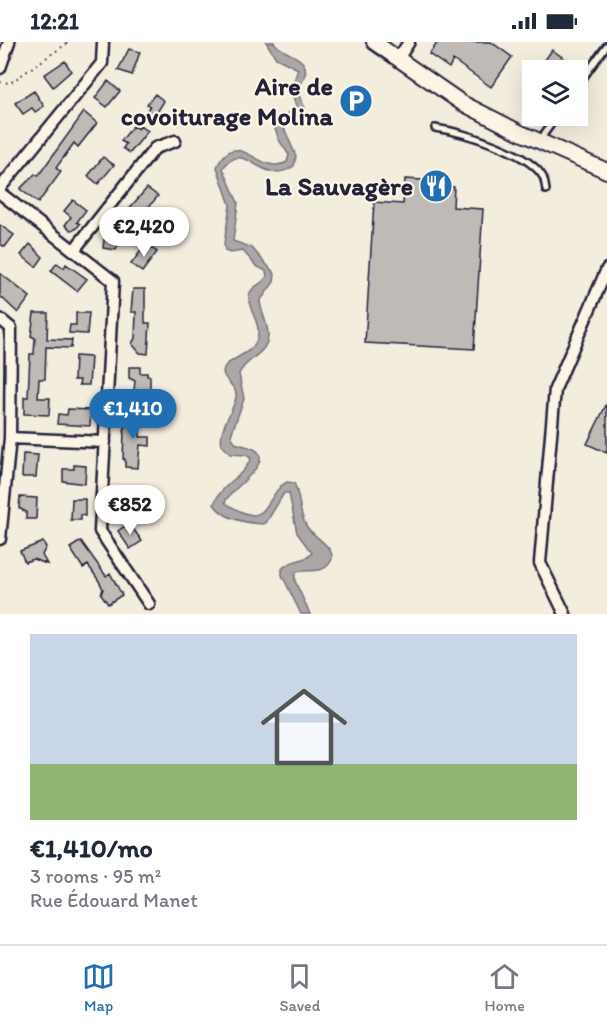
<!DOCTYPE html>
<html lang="en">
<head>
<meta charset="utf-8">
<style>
	body { margin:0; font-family:Itim,sans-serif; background:#f6f6f7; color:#1f2937; height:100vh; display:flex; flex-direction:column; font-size:22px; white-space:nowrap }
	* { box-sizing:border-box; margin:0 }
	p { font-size:20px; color:#747a83 }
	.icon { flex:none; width:33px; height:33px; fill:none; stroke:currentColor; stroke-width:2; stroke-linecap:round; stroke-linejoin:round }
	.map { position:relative; height:572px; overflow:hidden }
	.panel { display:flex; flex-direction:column; background:#fff; flex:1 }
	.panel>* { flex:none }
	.fabs { position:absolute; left:522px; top:18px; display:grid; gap:12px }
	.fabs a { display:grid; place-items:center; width:66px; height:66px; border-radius:0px; background:#fff; box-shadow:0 6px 24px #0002; font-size:30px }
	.price { position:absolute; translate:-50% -51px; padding:0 14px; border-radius:21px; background:#fff; color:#222; font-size:20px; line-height:39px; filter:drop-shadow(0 2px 3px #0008) }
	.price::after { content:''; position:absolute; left:50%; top:36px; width:18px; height:14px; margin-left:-9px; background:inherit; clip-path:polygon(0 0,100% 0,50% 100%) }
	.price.current { background:#1f6fb2; color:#fff }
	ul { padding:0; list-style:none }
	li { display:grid; align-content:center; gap:12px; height:318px; padding:0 30px }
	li+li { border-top:2px solid #e0e1e3 }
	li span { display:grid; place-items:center; height:186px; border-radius:0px; color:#555 }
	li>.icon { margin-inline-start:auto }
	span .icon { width:108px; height:108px; fill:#fffc; stroke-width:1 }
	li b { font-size:26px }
	.status { display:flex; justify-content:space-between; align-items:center; height:42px; padding:0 30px; background:#fff; direction:ltr }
	.status svg { height:16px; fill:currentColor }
	.dock { display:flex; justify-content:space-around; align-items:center; height:84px; border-top:2px solid #e0e1e3; background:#fff; font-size:16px; color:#747a83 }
	.dock a { display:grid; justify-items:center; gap:3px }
	.dock .current { color:#1f6fb2 }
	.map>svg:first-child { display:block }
</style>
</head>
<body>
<div class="status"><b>12:21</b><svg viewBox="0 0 49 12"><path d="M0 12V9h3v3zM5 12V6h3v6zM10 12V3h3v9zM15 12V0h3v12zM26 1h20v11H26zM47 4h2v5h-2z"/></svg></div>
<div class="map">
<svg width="607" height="572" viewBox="0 0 607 572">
	<rect width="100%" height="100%" fill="#f3edde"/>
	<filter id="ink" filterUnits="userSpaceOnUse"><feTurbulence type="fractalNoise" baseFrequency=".0167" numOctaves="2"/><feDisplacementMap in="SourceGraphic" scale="12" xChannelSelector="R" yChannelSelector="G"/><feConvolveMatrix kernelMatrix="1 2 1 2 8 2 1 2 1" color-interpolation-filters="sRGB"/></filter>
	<g filter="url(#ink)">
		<path fill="#aca7a6" stroke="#75727b" stroke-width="1.5" d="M 266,0 L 274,0 C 281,13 310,13 305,33 C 303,39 299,44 298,51 L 305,66 L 284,86 L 296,114 L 294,124 C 261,147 246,95 223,126 L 238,161 L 233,199 L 252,206 L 275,232 L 274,240 L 260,259 C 261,270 267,280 268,291 C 269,313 246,315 239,332 L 244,357 L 231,393 L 235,401 C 242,404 253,404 258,410 C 270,424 229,448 225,460 C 230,465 236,467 242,470 C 269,483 267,450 287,440 L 294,441 C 301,455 298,472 307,485 C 314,496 345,510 326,525 C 317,532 304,526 295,531 L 295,539 L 310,572 L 301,572 L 282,533 L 282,527 C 291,516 305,521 312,511 L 297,491 L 289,451 L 284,451 L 266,481 L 263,482 C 247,481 223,477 214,462 C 221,442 244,435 251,416 L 246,413 L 230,412 L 222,403 C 218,385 233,372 236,355 C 238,343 219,337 224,326 C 228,317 250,313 256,300 C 264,282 247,269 249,254 C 250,244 263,243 267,234 L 266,229 L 256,224 L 243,209 L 230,211 L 225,209 L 224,202 L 230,163 L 217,125 C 237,82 260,136 287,120 L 289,113 L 279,98 L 275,86 L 278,80 L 296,64 L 291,48 L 298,27 L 276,16 Z"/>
		<path fill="#bfbab6" stroke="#22223b" stroke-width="1.5" d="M 438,0 L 491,0 L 512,15 L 491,45 L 453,18 L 449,26 L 429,12 Z
			M 129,7 L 140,10 L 132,33 L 118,28 Z
			M 552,8 L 568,19 L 562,28 L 538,28 Z
			M 65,19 L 71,29 L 53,45 L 44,33 Z
			M 108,39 L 120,49 L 107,65 L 95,56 Z
			M 34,49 L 44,64 L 35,70 L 32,66 L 23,72 L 15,61 Z
			M 155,52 L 164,59 L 155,74 L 147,68 L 150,64 L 147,62 Z
			M 84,70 L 97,81 L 78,105 L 74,101 L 56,126 L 61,130 L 38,161 L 20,147 L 35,132 L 38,134 Z
			M 133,84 L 138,87 L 140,84 L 148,89 L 130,111 L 123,106 L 126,102 L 121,99 Z
			M 103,115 L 114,123 L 98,142 L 88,134 Z
			M 405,137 L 440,139 L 440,144 L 454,145 L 453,165 L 483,167 L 474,307 L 365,301 L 374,160 L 403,162 Z
			M 147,146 L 158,154 L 142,173 L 138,170 L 135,174 L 128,168 Z
			M 73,158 L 86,168 L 77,180 L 80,182 L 76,187 L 71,188 L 65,183 L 71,175 L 64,169 Z
			M 114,181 L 124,189 L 118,198 L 119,199 L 116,208 L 103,206 L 104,198 L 109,192 L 107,190 Z
			M 0,183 L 14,193 L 5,205 L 0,202 Z
			M 30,202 L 43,215 L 36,225 L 21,213 Z
			M 149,204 L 157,210 L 142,230 L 131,222 L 144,205 L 147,207 Z
			M 57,221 L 64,226 L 66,222 L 87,237 L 77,249 L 51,229 Z
			M 0,231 L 30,255 L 18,271 L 0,254 Z
			M 133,247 L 145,247 L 145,281 L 150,281 L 148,312 L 140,311 L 132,302 L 135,296 L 136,270 L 131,270 Z
			M 34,271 L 48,271 L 47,297 L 72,298 L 71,306 L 46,305 L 45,337 L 39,337 L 38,356 L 50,356 L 49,373 L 24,372 L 24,355 L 28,355 L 30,312 L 34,312 L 35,296 L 31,294 Z
			M 76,271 L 89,271 L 87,292 L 69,291 L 70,283 L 76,283 Z
			M 75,314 L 91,315 L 89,343 L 79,343 L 80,338 L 74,338 Z
			M 129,325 L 140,325 L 140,331 L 147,331 L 147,334 L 150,334 L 150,349 L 134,348 L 135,339 L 129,336 Z
			M 607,361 L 607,411 L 587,402 Z
			M 68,367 L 91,368 L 90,384 L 57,382 L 58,372 L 67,373 Z
			M 129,368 L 140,368 L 140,395 L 150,395 L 150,404 L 140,403 L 138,426 L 125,425 L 125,417 L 123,417 L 124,389 Z
			M 23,412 L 38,413 L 36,435 L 22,435 Z
			M 74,423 L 86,424 L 85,442 L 63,439 L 63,427 L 74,427 Z
			M 20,455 L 37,456 L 36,477 L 26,477 L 26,470 L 19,466 Z
			M 72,457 L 85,457 L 85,474 L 81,473 L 81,478 L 71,478 Z
			M 129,481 L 142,499 L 130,507 L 118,489 Z
			M 81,499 L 106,534 L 110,531 L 122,553 L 108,562 L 101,552 L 103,547 L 99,539 L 88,523 L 83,526 L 70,506 Z
			M 43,500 L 46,505 L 42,513 L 47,522 L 33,517 L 25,520 L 20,509 Z"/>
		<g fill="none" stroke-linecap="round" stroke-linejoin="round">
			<defs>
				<path id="service" d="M 578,43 L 607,3
					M 435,86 C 462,90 529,110 543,135 C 545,139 545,143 546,148
					M 539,99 L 557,74"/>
				<path id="minor" d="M 398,17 L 409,0
					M 0,26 L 9,0
					M 0,146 L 102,21 L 103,0
					M 0,151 L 113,239 L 100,489 L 149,562
					M 74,208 L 155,106 L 175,99
					M 0,277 L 11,286 L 10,396 L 0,497
					M 10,396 L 105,400
					M 565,572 L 540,521 L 555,347 L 607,227"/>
				<path id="tertiary" d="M 374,0 L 462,61 L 521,91 L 607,129"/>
			</defs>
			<use href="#service" stroke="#22223b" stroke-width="10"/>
			<use href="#minor" stroke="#22223b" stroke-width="15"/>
			<use href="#tertiary" stroke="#22223b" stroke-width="18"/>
			<path stroke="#22223b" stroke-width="2" stroke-dasharray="1.5 4.5" stroke-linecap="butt" d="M 0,40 L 10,41 L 69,0"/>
			<use href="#service" stroke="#fcf5e5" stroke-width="5"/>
			<use href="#minor" stroke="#fcf5e5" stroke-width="10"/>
			<use href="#tertiary" stroke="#fcf5e5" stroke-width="14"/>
		</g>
	</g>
	<defs>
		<symbol id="parking-disc" viewBox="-11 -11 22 22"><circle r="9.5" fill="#1f6fb2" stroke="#fcf5e5"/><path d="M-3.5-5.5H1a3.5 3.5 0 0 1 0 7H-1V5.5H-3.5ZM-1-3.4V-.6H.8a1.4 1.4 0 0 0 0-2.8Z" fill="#fff"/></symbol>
		<symbol id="restaurant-disc" viewBox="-11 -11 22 22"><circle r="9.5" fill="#1f6fb2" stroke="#fcf5e5"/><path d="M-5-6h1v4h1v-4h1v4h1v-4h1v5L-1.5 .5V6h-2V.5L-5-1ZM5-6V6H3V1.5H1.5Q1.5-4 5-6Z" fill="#fff"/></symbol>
	</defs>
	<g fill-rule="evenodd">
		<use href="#parking-disc" x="337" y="40" width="38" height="38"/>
		<use href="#restaurant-disc" x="417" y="125" width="38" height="38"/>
	</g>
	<g text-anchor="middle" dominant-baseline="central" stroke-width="4.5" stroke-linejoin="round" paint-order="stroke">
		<g font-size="26" font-weight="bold" fill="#22223b" stroke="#fcf5e5" text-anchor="end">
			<text x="333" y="44">Aire de<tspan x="333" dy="30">covoiturage Molina</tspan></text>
			<text x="413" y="144">La Sauvagère</text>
		</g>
	</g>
</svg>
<div class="fabs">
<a><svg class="icon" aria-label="layers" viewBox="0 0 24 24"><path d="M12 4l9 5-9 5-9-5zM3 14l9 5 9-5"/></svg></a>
</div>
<b class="price" style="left:144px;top:216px">€2,420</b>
<b class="price current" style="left:133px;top:398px">€1,410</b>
<b class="price" style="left:130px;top:494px">€852</b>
</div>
<section class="panel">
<ul>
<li><span style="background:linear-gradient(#c9d6e8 70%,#8fb573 0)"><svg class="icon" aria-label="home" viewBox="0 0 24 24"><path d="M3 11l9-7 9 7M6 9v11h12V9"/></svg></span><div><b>€1,410/mo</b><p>3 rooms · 95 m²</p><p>Rue Édouard Manet</p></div></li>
</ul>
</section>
<nav class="dock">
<a class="current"><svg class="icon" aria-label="map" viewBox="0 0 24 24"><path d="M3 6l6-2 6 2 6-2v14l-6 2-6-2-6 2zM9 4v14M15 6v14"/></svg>Map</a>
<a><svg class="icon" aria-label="saved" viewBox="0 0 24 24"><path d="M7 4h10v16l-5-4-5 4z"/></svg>Saved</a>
<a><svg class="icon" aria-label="home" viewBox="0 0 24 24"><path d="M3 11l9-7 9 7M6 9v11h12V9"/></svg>Home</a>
</nav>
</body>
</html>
